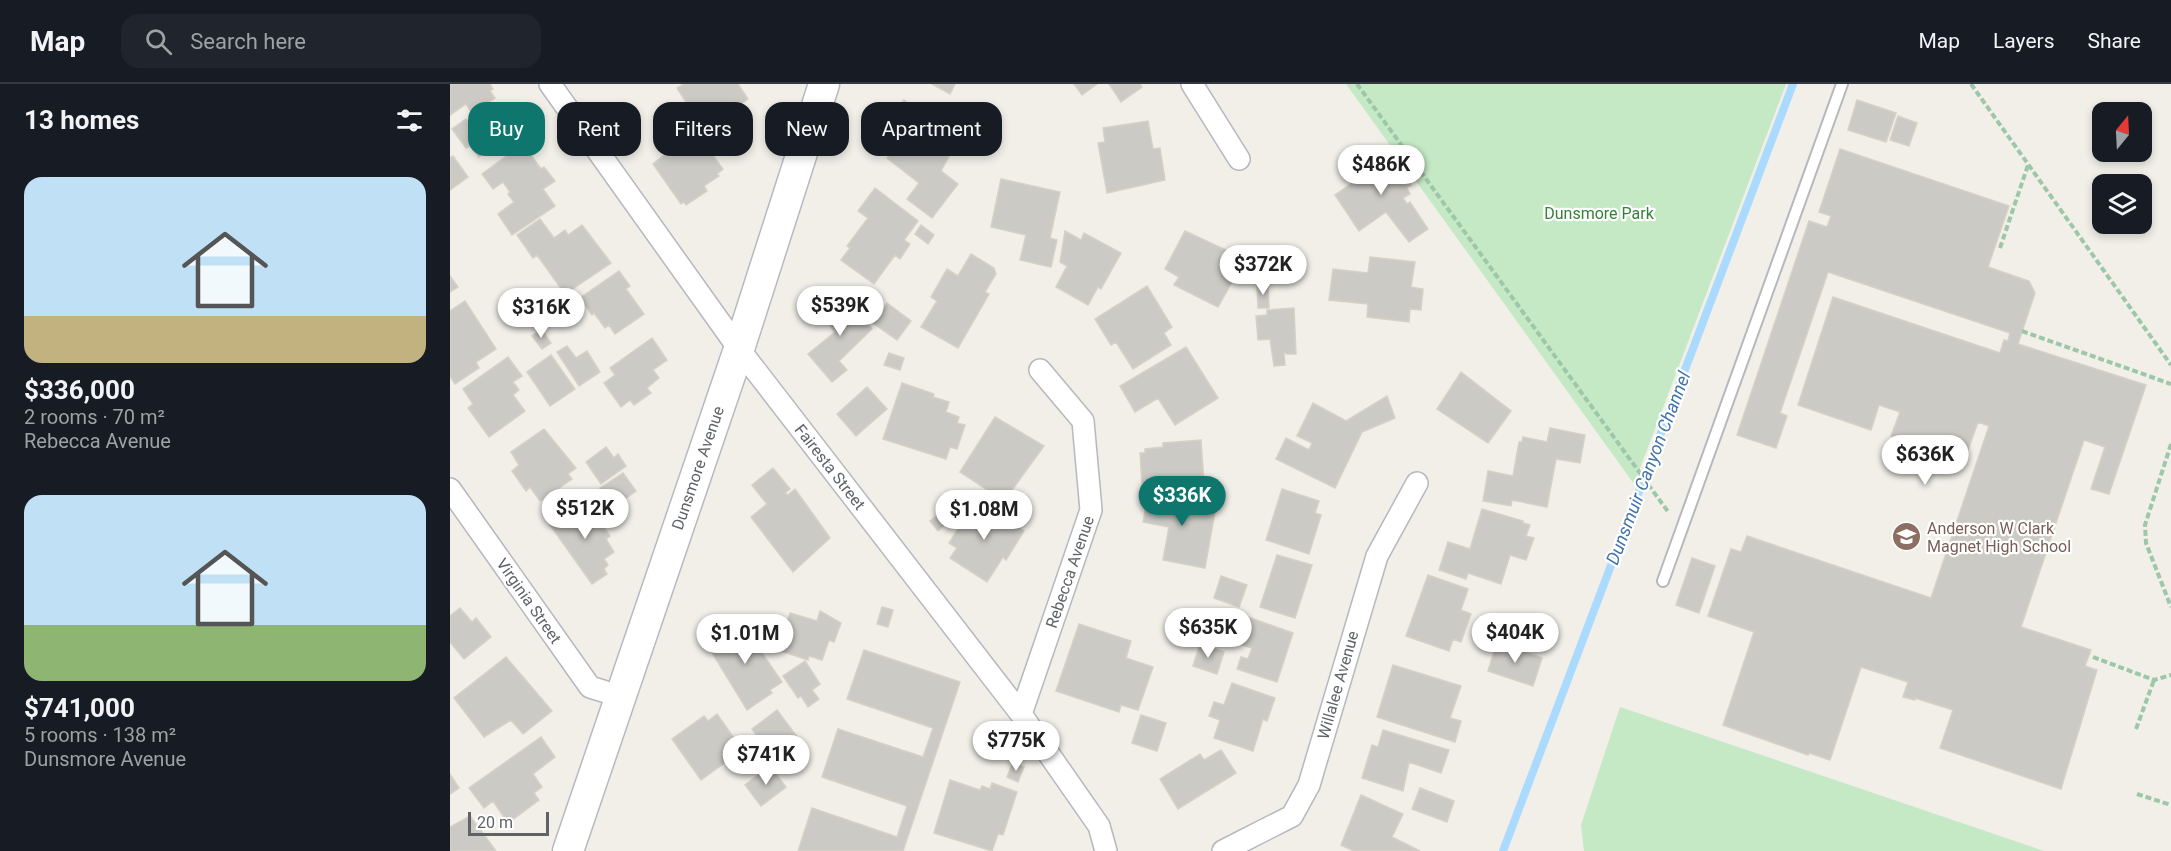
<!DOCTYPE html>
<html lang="en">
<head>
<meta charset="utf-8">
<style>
	body { margin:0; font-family:Roboto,sans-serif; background:#20242c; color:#f1f3f6; height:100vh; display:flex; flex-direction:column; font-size:22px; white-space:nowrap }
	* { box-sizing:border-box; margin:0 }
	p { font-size:20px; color:#9ea1a6 }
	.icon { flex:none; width:33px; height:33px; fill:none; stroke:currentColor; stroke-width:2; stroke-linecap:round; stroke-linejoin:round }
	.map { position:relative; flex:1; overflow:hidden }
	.panel { display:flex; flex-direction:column; background:#171b24; width:450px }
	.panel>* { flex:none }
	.guide { position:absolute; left:18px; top:18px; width:570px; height:54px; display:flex; gap:12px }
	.needle { width:39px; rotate:18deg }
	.controls { position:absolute; left:1642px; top:18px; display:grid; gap:12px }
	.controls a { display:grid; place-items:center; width:60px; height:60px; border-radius:12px; background:#171b24; box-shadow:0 3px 9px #0003; font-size:30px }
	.scale { position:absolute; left:18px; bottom:15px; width:81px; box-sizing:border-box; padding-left:6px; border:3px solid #5f6368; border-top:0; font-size:16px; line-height:21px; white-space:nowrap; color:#5f6368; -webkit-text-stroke:4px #fff; paint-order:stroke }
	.price { position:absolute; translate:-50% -51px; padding:0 14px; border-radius:21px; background:#fff; color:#222; font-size:20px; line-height:39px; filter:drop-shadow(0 2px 3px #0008) }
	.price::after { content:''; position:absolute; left:50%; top:36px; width:18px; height:14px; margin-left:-9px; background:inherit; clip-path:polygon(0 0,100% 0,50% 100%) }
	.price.current { background:#0f766e; color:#fff }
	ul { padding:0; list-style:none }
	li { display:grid; align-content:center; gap:12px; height:318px; padding:0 24px }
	li span { display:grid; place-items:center; height:186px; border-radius:18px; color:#555 }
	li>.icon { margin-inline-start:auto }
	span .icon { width:108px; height:108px; fill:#fffc; stroke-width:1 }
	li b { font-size:26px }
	h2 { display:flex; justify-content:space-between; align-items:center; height:72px; padding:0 24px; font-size:26px }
	.pill { padding:0 21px; border-radius:18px; background:#171b24; box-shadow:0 3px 9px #0003; font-size:21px; line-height:54px }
	.pill.current { background:#0f766e; color:#fff }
	header { display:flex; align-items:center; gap:36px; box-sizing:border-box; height:84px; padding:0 30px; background:#171b24; border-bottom:2px solid #363941 }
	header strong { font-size:28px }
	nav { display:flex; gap:33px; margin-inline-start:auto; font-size:21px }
	.search { width:420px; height:54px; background:#20242c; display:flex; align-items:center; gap:15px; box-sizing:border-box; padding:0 21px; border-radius:18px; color:#9ea1a6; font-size:22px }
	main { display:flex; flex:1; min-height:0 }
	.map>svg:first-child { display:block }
</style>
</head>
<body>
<header>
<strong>Map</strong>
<div class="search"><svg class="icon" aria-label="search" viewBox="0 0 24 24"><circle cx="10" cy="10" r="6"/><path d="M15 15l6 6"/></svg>Search here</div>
<nav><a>Map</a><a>Layers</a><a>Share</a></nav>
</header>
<main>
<section class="panel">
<h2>13 homes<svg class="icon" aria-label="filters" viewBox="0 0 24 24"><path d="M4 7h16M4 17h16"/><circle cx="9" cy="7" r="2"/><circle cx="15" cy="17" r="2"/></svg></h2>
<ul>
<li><span style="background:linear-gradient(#bfe0f5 75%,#c2b280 0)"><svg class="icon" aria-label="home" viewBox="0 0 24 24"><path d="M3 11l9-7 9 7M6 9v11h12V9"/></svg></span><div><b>$336,000</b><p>2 rooms · 70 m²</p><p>Rebecca Avenue</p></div></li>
<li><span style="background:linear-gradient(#bfe0f5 70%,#8fb573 0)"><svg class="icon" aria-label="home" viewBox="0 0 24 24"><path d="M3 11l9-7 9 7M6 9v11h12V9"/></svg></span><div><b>$741,000</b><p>5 rooms · 138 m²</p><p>Dunsmore Avenue</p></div></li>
</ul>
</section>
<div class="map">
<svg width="1721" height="767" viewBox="0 0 1721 767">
	<rect width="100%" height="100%" fill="#f1efe8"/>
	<path fill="#c5e8c5" d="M 896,0 L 1336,0 L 1184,400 Z
		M 1170,623 L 1594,767 L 1134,767 L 1131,741 Z"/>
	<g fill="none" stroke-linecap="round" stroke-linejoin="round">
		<path stroke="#aadaff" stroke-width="8" d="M 1053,767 L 1343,0"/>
	</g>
	<path fill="#cccac5" stroke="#d6d1c6" stroke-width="1.5" d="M 0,0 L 40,0 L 43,5 L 40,7 L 45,14 L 22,29 L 16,20 L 0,31 Z
		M 234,0 L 288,0 L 298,15 L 281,27 L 286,33 L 258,52 L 227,4 Z
		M 482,0 L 505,0 L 500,10 Z
		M 624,0 L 647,0 L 632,11 Z
		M 659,0 L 690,0 L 692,3 L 671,18 Z
		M 454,16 L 477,34 L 472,42 L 503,65 L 491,87 L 508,100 L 482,134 L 457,115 L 469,99 L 437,74 L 453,53 L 436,40 Z
		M 1407,16 L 1446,29 L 1436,58 L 1398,46 Z
		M 45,20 L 53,31 L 57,27 L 62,34 L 57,38 L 64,47 L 29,73 L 20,62 L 16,64 L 2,45 L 16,35 L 19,39 Z
		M 529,21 L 538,24 L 534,39 L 524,36 Z
		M 1448,32 L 1467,39 L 1459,62 L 1440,56 Z
		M 235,33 L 273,85 L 267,90 L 269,92 L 254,102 L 257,107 L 236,121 L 234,118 L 231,120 L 203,80 L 226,61 L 216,47 Z
		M 698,37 L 703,65 L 710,64 L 715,96 L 657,109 L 648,59 L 655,58 L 653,44 Z
		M 518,39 L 530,47 L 522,58 L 510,50 Z
		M 73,60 L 91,85 L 94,83 L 105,97 L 93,105 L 105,122 L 62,151 L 48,130 L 64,118 L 58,110 L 60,108 L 53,98 L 43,105 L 32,90 Z
		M 937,65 L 961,101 L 957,104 L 960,110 L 953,114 L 957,120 L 960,118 L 978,145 L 959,158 L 936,128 L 909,147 L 885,111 L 905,97 L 899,89 Z
		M 1390,65 L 1559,122 L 1538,183 L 1579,197 L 1585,209 L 1568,260 L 1696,301 L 1659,410 L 1641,405 L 1655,363 L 1634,356 L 1571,543 L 1641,566 L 1635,582 L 1647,586 L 1611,705 L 1490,664 L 1503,626 L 1465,614 L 1465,616 L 1453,613 L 1458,598 L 1411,583 L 1380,676 L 1359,669 L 1358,671 L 1273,641 L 1304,548 L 1258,532 L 1281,465 L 1291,468 L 1297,452 L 1481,514 L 1539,342 L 1528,338 L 1514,377 L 1441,352 L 1450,328 L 1429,321 L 1421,346 L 1348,321 L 1383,213 L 1550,269 L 1554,256 L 1558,257 L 1560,249 L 1378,188 L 1330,329 L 1337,332 L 1326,364 L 1287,351 L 1359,137 L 1377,143 L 1381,132 L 1369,128 Z
		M 3,72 L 18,93 L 0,106 L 0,74 Z
		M 551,95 L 610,108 L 600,154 L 607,156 L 601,183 L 570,176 L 576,151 L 541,143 Z
		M 425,104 L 468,137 L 454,156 L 460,160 L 450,175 L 445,171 L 424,200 L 391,176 L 400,164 L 397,162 L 418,134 L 408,127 Z
		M 90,135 L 104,154 L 115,146 L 118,151 L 132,141 L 161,179 L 115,210 L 87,171 L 83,174 L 67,151 Z
		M 471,141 L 484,151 L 478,160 L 465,150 Z
		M 615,147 L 631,156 L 634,149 L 671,169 L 651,205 L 648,203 L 638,221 L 606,203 L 617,182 L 610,178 Z
		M 735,147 L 795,175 L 768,223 L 724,201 L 729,193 L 715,185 Z
		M 521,170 L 544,184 L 546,190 L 535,208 L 539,210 L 508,264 L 471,243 L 487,217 L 481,213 L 497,185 L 508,192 Z
		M 920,173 L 965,178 L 961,203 L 973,205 L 971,226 L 960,225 L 959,238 L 917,233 L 918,220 L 879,216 L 883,185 L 918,189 Z
		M 169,187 L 180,202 L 176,205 L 194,230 L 165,250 L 159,241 L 155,244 L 144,229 L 142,231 L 130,214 Z
		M 0,192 L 8,203 L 0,208 Z
		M 807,200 L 818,200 L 819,224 L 808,224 Z
		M 697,202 L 722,243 L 714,249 L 721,261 L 683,285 L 666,258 L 661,261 L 645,235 Z
		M 391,208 L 422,245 L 389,277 L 397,286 L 382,298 L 358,270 L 385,248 L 380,241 L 384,237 L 373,223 Z
		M 15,217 L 46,265 L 26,278 L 29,284 L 5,300 L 0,292 L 0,227 Z
		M 437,219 L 461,237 L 447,256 L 423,239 Z
		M 844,224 L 846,270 L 837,270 L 834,268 L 835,281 L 824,282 L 820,255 L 808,256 L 806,232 L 817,231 L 817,226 Z
		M 91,245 L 101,259 L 92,265 L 82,252 Z
		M 202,254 L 217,276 L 203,286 L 209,294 L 197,304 L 201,309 L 184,321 L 180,316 L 171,323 L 154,299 L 165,291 L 160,284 Z
		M 117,262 L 126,274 L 137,267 L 150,288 L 129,302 L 107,268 Z
		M 736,263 L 768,314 L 725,341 L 708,314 L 685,328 L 670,302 Z
		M 439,269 L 454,274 L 450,286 L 434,281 Z
		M 101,271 L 125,305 L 100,322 L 77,288 Z
		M 58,273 L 72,292 L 63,298 L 69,306 L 63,311 L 75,327 L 39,353 L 18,324 L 23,320 L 13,305 Z
		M 1011,288 L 1061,327 L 1038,359 L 987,325 Z
		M 452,299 L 484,310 L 483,313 L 499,318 L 496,328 L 509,333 L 507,339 L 515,341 L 507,365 L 500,363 L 496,375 L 433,355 Z
		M 417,303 L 437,325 L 406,352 L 387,330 Z
		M 937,312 L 945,334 L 912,348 L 885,404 L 826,375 L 836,354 L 859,366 L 862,359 L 847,352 L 863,319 L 896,337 Z
		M 545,333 L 594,362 L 554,417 L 510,388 Z
		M 1100,344 L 1135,351 L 1130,379 L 1106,375 L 1097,423 L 1062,416 L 1061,422 L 1033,417 L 1038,387 L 1063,392 L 1069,358 L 1072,358 L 1073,353 L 1097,358 Z
		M 94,345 L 126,384 L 118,390 L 122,395 L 90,417 L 80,403 L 76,407 L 62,387 L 69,381 L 61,368 Z
		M 751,356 L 754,400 L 696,404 L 696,399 L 692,399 L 690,369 L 695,369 L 695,365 L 713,363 L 713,359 Z
		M 156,363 L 164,374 L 168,370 L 176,382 L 151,400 L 136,378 Z
		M 323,384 L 340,405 L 335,409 L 338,411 L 345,405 L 380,454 L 343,488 L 301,433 L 317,420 L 302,401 Z
		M 173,389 L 186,407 L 162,424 L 150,404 Z
		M 832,405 L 869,417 L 865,429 L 871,431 L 859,470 L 816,456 Z
		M 699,407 L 766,422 L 755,484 L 713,476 L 719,443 L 693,438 Z
		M 135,416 L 160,452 L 156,455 L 164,468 L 154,475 L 158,481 L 154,485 L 157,490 L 142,500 L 100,441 Z
		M 526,417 L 574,447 L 556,476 L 553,473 L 537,498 L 500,474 L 507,464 L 499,459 Z
		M 1032,425 L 1073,437 L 1073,439 L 1080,441 L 1076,452 L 1084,454 L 1076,476 L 1060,471 L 1051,500 L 1018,489 L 1016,495 L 989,486 L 998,458 L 1020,465 Z
		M 489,430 L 497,439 L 488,447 L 480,437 Z
		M 827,471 L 862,481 L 845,534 L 810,523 Z
		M 1242,474 L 1265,482 L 1249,529 L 1226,521 Z
		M 978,491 L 1018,505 L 1011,526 L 1021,530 L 1011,558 L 1003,555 L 999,567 L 956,552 Z
		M 771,492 L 797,501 L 789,523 L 764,514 Z
		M 432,523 L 443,526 L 438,543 L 427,540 Z
		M 10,524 L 22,538 L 26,534 L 41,553 L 14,575 L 0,558 L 0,532 Z
		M 370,527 L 391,539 L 384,558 L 379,556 L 372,576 L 359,572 L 358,576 L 328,566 L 340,529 L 367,537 Z
		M 792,531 L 843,549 L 827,598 L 787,585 L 791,573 L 798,575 L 802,564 L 783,558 Z
		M 288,534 L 332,598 L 320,606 L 322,609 L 297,626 L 261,567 L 272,559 L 265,549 Z
		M 629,540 L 681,557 L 676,574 L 703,583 L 688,626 L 671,621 L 669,628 L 606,607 Z
		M 1047,558 L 1092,574 L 1083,602 L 1038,587 Z
		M 750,560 L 774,568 L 767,590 L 743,582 Z
		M 414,566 L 510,598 L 453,767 L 348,767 L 362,724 L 447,753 L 457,722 L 372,693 L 388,645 L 473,673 L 483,644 L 397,615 Z
		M 56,573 L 102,627 L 73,650 L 61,636 L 34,653 L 4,614 Z
		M 355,577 L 370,600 L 362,606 L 369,615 L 358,623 L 351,612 L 348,614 L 333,592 Z
		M 943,581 L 1011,602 L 1000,634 L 1011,637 L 1005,658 L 927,633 Z
		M 782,599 L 825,614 L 817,637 L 813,635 L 803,667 L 764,654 L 770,636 L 759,632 L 764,618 L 774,621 Z
		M 327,626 L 348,654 L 322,672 L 302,645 Z
		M 267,630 L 296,671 L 284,679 L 280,675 L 251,696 L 222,655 L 254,632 L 258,637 Z
		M 691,631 L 716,639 L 707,667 L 682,659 Z
		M 933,646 L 999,666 L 991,689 L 959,678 L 953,707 L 912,694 L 922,661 L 928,663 Z
		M 91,653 L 105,673 L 83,690 L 92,703 L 84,709 L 89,716 L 58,739 L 43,717 L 34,724 L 19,704 Z
		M 771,666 L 786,689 L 728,725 L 710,695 L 750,670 L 754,676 Z
		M 563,678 L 574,683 L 568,698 L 557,693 Z
		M 320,682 L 336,703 L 311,722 L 295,701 Z
		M 0,690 L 9,704 L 0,710 Z
		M 500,696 L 530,706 L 532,702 L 540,705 L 542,699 L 567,708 L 553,751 L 548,750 L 542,767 L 484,749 Z
		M 970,704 L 1004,717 L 997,738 L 962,725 Z
		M 911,711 L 953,730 L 942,753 L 970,767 L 904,767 L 891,761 Z
		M 20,732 L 46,767 L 0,767 L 0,743 Z"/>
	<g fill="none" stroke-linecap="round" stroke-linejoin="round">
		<defs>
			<path id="lane" d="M 1213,497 L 1392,0"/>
			<path id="street" d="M 100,0 L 289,265 L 571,630 L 649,742 L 656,767
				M 742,0 L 789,75
				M 0,405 L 140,603 L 169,612
				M 571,630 L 641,426 L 633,337 L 590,286
				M 773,767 L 842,732 L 859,701 L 927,472 L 967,399"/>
			<path id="secondary" d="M 118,767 L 289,265 L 374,0"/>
		</defs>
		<use href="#lane" stroke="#b5b8bc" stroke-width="14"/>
		<use href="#street" stroke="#b5b8bc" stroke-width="24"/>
		<use href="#secondary" stroke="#b6babf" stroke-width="33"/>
		<path stroke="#9cc7a9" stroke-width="4" stroke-dasharray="6 3" stroke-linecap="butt" d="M 907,0 L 1219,429
			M 1521,0 L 1721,281
			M 1550,164 L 1578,81
			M 1572,247 L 1721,300
			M 1721,360 L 1695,441 L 1696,459 L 1721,523
			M 1643,573 L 1704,596 L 1721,591
			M 1686,645 L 1704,596
			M 1687,710 L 1721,721"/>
		<use href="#lane" stroke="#fff" stroke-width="10"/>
		<use href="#street" stroke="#fff" stroke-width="21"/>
		<use href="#secondary" stroke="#fff" stroke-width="30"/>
	</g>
	<defs>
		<symbol id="school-disc" viewBox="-11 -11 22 22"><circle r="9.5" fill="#8d6e63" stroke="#fff"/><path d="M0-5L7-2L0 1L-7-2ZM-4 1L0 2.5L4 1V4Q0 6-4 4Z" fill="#fff"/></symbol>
	</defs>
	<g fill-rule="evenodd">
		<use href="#school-disc" x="1440" y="436" width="33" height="33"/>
	</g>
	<g text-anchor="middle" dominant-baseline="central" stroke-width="4.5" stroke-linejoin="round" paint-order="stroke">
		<g font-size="16" fill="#348238" stroke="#fff">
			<text x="1149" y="129">Dunsmore Park</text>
		</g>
		<g font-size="16" fill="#5f6368" stroke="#fff">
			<text transform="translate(380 383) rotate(52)">Fairesta Street</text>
			<text transform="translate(248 384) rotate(-71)">Dunsmore Avenue</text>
			<text transform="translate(620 488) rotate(-71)">Rebecca Avenue</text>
			<text transform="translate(79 517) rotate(55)">Virginia Street</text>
			<text transform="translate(888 601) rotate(-74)">Willalee Avenue</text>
		</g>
		<g font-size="16" fill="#785e54" stroke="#fff" text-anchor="start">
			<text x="1477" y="444">Anderson W Clark<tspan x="1477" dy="18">Magnet High School</tspan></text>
		</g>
		<g font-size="18" font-style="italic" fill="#4174aa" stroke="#fff">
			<text transform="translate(1198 384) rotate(-69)">Dunsmuir Canyon Channel</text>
		</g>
	</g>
</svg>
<div class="controls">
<a><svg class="needle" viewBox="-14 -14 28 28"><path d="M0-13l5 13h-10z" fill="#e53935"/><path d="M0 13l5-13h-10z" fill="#9ea1a6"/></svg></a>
<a><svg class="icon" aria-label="layers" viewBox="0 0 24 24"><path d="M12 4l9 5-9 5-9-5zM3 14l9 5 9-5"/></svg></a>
</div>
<div class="scale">20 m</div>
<b class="price" style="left:931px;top:112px">$486K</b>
<b class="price" style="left:813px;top:212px">$372K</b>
<b class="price" style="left:390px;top:253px">$539K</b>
<b class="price" style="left:91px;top:255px">$316K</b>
<b class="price" style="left:1475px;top:402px">$636K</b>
<b class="price current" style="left:732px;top:443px">$336K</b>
<b class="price" style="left:135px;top:456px">$512K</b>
<b class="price" style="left:534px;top:457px">$1.08M</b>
<b class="price" style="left:758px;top:575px">$635K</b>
<b class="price" style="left:1065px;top:580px">$404K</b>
<b class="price" style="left:295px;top:581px">$1.01M</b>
<b class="price" style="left:566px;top:688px">$775K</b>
<b class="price" style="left:316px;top:702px">$741K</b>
<div class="guide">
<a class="pill current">Buy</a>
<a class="pill">Rent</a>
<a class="pill">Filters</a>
<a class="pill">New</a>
<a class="pill">Apartment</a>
</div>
</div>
</main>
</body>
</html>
